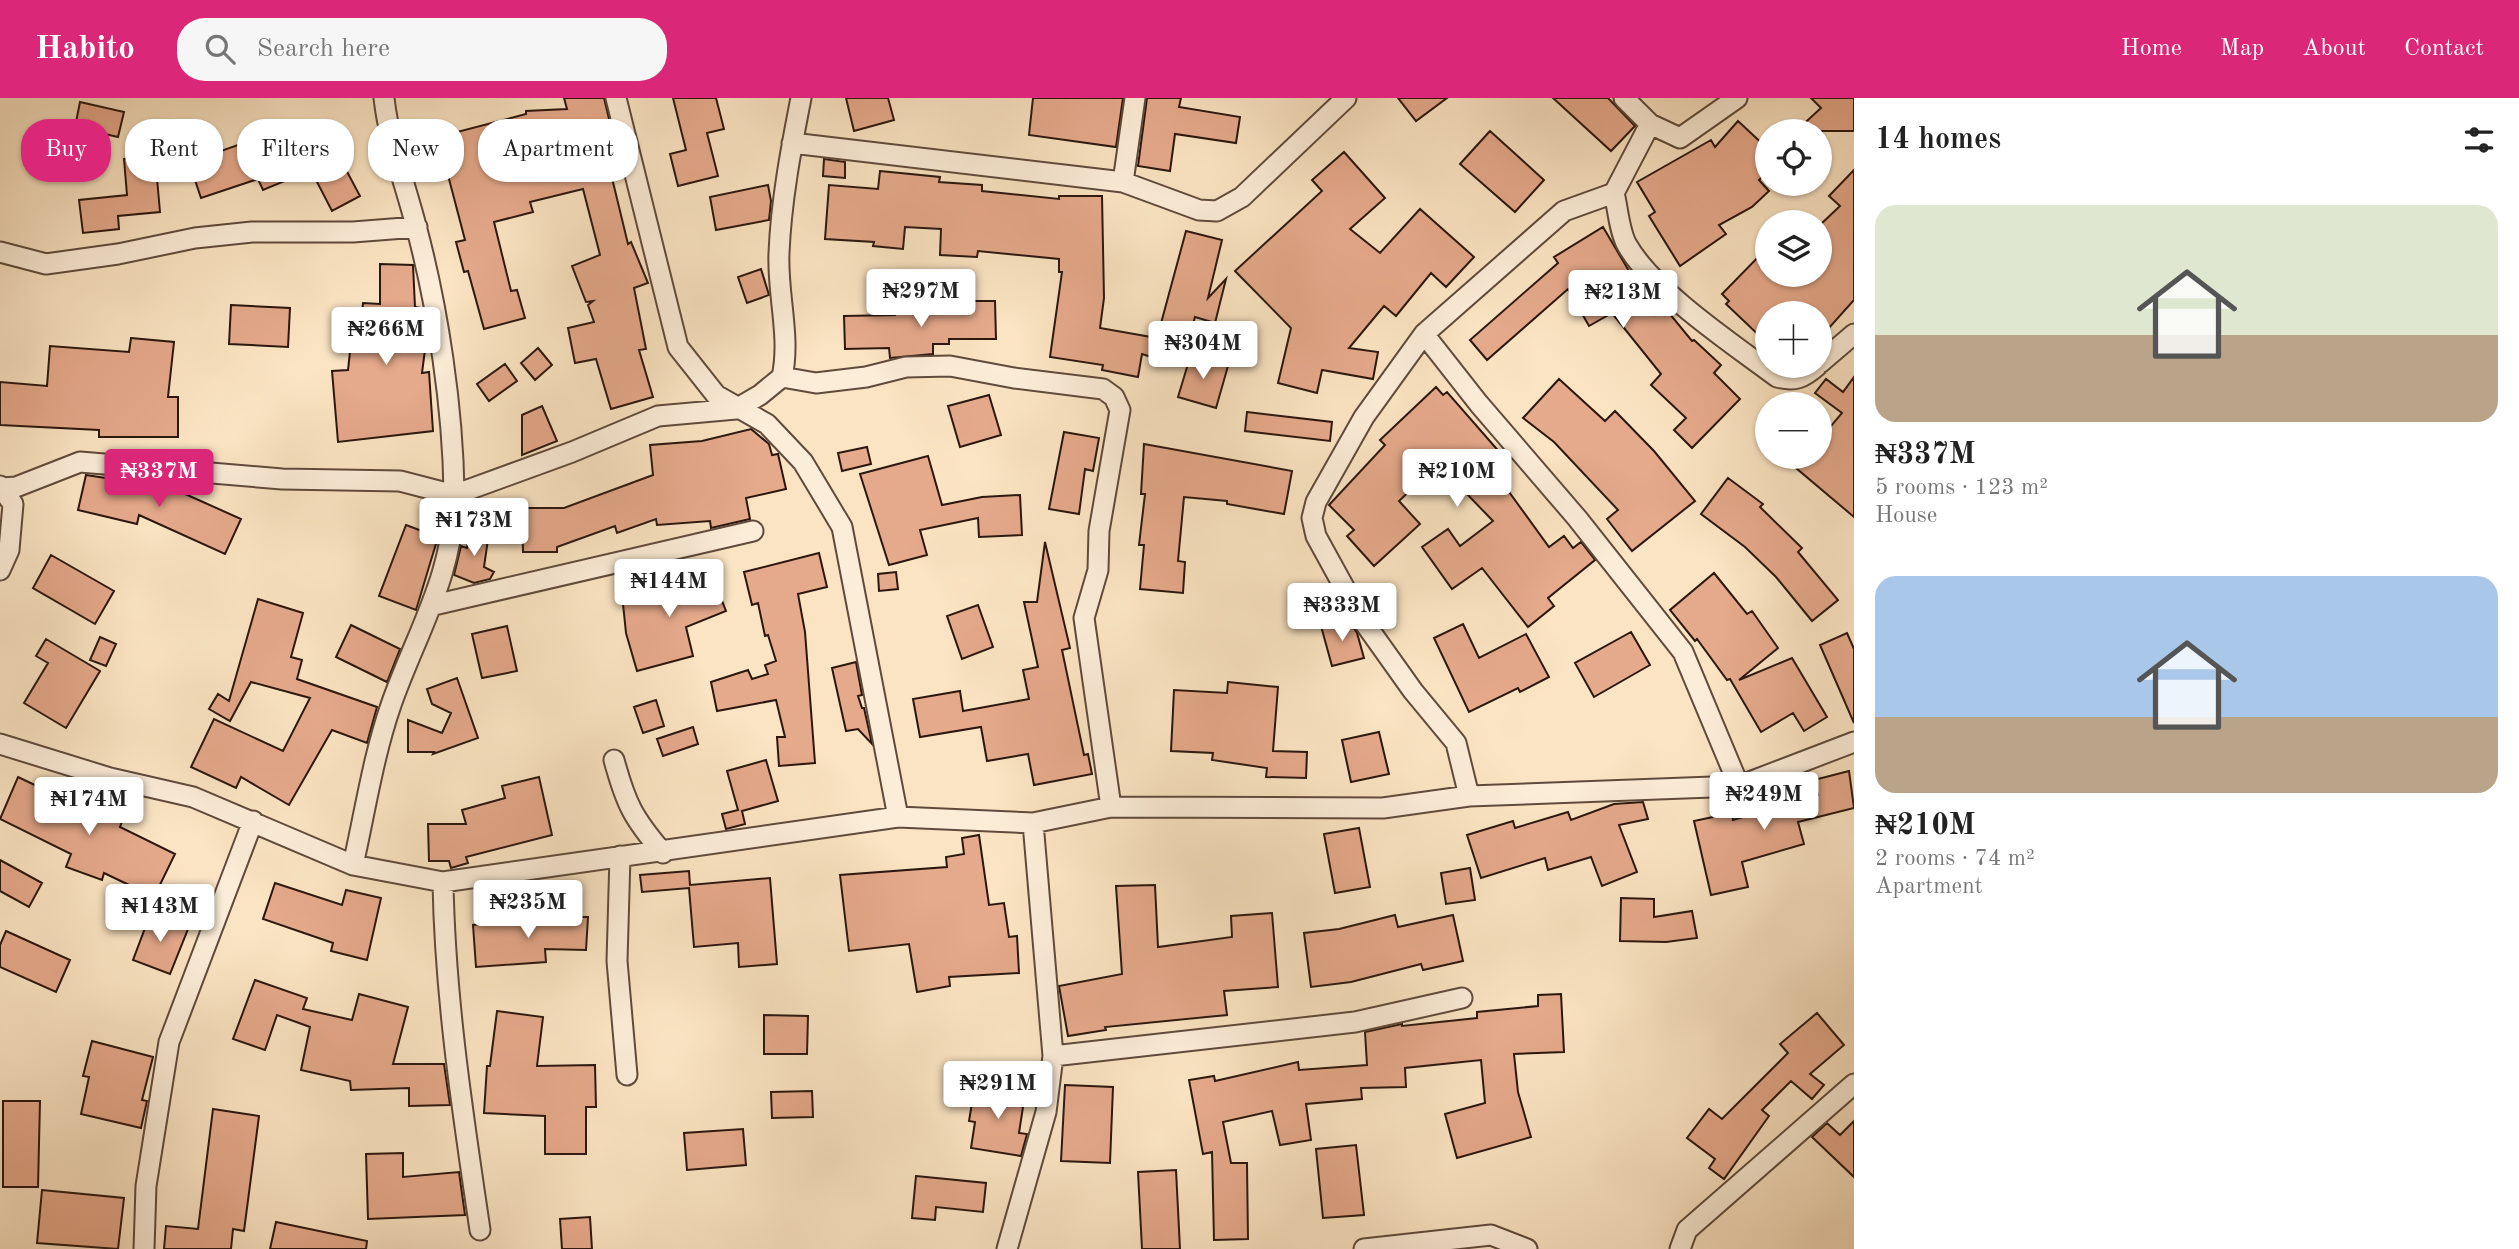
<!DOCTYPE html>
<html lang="en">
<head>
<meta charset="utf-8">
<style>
	body { margin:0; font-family:"Old Standard TT",serif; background:#f6f6f6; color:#222; height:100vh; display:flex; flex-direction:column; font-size:26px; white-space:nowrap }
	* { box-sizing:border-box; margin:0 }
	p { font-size:23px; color:#767676 }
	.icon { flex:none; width:38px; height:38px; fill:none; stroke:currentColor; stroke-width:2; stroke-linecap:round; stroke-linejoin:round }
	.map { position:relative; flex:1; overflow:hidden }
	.details { display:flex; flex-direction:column; background:#fff; width:665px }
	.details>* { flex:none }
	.guide { position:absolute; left:21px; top:21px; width:665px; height:63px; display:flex; gap:14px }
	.fabs { position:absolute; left:1755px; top:21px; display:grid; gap:14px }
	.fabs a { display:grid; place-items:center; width:77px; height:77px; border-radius:50%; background:#fff; box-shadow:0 2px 5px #0004; font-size:35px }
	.price { position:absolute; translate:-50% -60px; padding:0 16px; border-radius:7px; background:#fff; color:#222; font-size:23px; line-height:46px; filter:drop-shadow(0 2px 4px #0008) }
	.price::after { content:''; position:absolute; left:50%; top:42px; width:21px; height:16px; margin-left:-10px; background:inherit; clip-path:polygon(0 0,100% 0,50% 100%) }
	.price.active { background:#db2777; color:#fff }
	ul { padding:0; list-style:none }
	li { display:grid; align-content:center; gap:14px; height:371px; padding:0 21px }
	li span { display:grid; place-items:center; height:217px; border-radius:21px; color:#555 }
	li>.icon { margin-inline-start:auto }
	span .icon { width:126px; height:126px; fill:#fffc; stroke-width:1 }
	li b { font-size:30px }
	h2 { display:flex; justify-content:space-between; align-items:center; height:84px; padding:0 21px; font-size:30px }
	.chip { padding:0 24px; border-radius:28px; background:#fff; box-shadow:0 2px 5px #0004; font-size:24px; line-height:63px }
	.chip.active { background:#db2777; color:#fff }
	header { display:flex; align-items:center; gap:42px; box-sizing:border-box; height:98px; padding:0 35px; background:#db2777; color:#fff }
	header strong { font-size:33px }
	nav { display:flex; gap:38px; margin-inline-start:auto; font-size:24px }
	.search { width:490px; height:63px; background:#f6f6f6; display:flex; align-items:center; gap:18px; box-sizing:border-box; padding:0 24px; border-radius:28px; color:#767676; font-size:26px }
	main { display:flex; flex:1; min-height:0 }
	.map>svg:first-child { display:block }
</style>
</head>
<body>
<header>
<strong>Habito</strong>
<div class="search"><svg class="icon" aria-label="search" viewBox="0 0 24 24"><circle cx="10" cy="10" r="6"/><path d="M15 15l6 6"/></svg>Search here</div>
<nav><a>Home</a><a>Map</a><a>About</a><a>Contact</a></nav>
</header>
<main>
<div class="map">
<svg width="1854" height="1151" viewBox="0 0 1854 1151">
	<rect width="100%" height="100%" fill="#fbe4c3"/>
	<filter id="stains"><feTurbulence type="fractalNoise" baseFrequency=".00286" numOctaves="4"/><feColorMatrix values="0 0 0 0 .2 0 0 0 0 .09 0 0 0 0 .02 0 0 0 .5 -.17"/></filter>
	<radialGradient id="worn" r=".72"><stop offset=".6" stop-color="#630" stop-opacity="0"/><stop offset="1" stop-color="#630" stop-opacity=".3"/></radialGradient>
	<path fill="#e5a98b" stroke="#2b170e" stroke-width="2" d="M 564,0 L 604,0 L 610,25 L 571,35 L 579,67 L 618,57 L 623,78 L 612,80 L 628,146 L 631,144 L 648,185 L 634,190 L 646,251 L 639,252 L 653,299 L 611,311 L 596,261 L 575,265 L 568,230 L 594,224 L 588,207 L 593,203 L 586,204 L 572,168 L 600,157 L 583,91 L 530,104 L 533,114 L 494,124 L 511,193 L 517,192 L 525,220 L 484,231 L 468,173 L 464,174 L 456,144 L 465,142 L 438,39 L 526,16 L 526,13 L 567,11 Z
		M 673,0 L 716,0 L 724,31 L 707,35 L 718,78 L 678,88 L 670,56 L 686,52 Z
		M 846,0 L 888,0 L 894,22 L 854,33 Z
		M 1033,0 L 1123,0 L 1116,49 L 1029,37 Z
		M 1147,0 L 1181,0 L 1179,9 L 1240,19 L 1236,45 L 1175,36 L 1170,73 L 1138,68 Z
		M 1398,0 L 1447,0 L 1416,23 Z
		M 1553,0 L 1608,0 L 1635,28 L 1611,53 Z
		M 1811,0 L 1854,0 L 1854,33 L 1796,33 L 1821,10 Z
		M 80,4 L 124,14 L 118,39 L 75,29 Z
		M 1738,23 L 1768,51 L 1768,73 L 1759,82 L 1769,93 L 1752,109 L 1719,127 L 1726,136 L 1680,168 L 1649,118 L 1655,114 L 1637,84 L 1711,42 L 1715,49 Z
		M 1490,33 L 1544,82 L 1515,114 L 1460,66 Z
		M 287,35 L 304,75 L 263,92 L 258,81 L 201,100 L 189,64 L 238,47 L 241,55 Z
		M 1344,54 L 1385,100 L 1350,131 L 1380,155 L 1420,111 L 1474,159 L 1446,189 L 1431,175 L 1396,218 L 1384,208 L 1349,250 L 1378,254 L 1373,281 L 1322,272 L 1317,295 L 1278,285 L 1291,230 L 1235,173 L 1322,93 L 1312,82 Z
		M 155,58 L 160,114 L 118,118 L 119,131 L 83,135 L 79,102 L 127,97 L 124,61 Z
		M 824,61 L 845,64 L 845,80 L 823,78 Z
		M 344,68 L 360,98 L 332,113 L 316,82 Z
		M 1854,72 L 1854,202 L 1820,240 L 1820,215 L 1768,215 L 1768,246 L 1726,206 L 1729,203 L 1722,196 L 1768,149 L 1768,177 L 1820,177 L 1820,127 L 1840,108 L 1829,98 Z
		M 880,73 L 940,79 L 939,84 L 982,87 L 982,93 L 1059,101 L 1059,98 L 1102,98 L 1104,200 L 1100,230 L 1157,240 L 1186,133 L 1222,142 L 1208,200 L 1226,181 L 1215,225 L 1195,219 L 1181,268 L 1142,256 L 1138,279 L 1102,272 L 1103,267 L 1050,259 L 1062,174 L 1059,174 L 1059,161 L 978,153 L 977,159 L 940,157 L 941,131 L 905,129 L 903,151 L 873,148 L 874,144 L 825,141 L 829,87 L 878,91 Z
		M 768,87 L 771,103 L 769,122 L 716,132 L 710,99 Z
		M 1603,129 L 1655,217 L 1665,210 L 1692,243 L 1694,242 L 1721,267 L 1714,275 L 1740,301 L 1692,350 L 1674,332 L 1686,320 L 1651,287 L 1661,276 L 1612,215 L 1589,228 L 1568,191 L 1487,262 L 1470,242 L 1558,165 L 1554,159 Z
		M 380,166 L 413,167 L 415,209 L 421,210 L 419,243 L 426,244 L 422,275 L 429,274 L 433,333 L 338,344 L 332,273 L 348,272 L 352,236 L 360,236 L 363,205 L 380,206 Z
		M 761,171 L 769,197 L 747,205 L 738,179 Z
		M 957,203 L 995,203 L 996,241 L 949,241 L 949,246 L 933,246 L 933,256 L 890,260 L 889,250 L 845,251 L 844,218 L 895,217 L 895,213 L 957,212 Z
		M 231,207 L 290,210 L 288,249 L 229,246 Z
		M 131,240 L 174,244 L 168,299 L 178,299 L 178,339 L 99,339 L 99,332 L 0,327 L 0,284 L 47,288 L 50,248 L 129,254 Z
		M 538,250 L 552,267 L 535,282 L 521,265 Z
		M 1191,256 L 1228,268 L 1216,310 L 1178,299 Z
		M 505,266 L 517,283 L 489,303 L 477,286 Z
		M 1854,279 L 1854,419 L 1796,370 L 1805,359 L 1820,359 L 1820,341 L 1842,315 L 1815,295 L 1826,281 L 1843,294 Z
		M 1559,281 L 1605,323 L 1615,313 L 1654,353 L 1695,403 L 1632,453 L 1607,421 L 1618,412 L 1554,344 L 1523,320 Z
		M 1436,289 L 1443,297 L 1447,294 L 1509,365 L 1496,376 L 1549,449 L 1564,438 L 1573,450 L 1581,444 L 1595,462 L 1548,500 L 1554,508 L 1528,529 L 1482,470 L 1452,491 L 1422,449 L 1448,431 L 1460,448 L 1493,423 L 1438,366 L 1399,403 L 1420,426 L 1374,468 L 1347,438 L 1354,432 L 1329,407 L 1385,347 L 1380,342 Z
		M 989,297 L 1001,337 L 960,349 L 948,308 Z
		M 542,308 L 557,343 L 522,357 L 522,317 Z
		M 1247,314 L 1332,324 L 1330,343 L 1245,333 Z
		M 751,331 L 769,346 L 772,357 L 778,356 L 786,391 L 746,400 L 750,421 L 711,430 L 710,423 L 657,427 L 656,421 L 617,435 L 615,428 L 557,449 L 557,454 L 523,454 L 522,410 L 564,410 L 653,377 L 650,347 L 702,343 Z
		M 1064,334 L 1099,340 L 1093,373 L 1085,371 L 1079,416 L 1049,411 Z
		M 1144,346 L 1292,373 L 1284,416 L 1227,406 L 1227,403 L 1184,399 L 1178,463 L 1185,464 L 1183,495 L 1140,491 L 1144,447 L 1139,447 L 1145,396 L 1141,396 Z
		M 867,349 L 871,366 L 842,373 L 838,355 Z
		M 928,358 L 942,407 L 982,399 L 1020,397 L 1022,437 L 979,439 L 978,420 L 920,432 L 927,457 L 889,467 L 860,376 Z
		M 86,377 L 125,383 L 130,380 L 174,391 L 241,421 L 225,456 L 139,417 L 137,426 L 78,412 Z
		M 1728,380 L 1763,406 L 1760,409 L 1802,450 L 1798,454 L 1838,502 L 1812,523 L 1776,479 L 1745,449 L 1701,416 Z
		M 406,427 L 438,439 L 416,512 L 379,498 Z
		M 470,431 L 489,434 L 484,469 L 494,474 L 490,481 L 474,485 L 454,477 L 461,448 L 467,450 Z
		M 1045,444 L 1070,550 L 1062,552 L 1084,657 L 1088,656 L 1092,676 L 1034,687 L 1028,656 L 987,663 L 981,629 L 920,639 L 913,601 L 960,593 L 963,613 L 1029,601 L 1023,572 L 1038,569 L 1024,504 L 1037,504 Z
		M 819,455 L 827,489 L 798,496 L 805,534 L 815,665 L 779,668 L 777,639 L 785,639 L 776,602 L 717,613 L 711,584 L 748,572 L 752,581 L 768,576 L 765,567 L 776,563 L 768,537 L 765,538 L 758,505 L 752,507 L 744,474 Z
		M 51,457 L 114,493 L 95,526 L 33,490 Z
		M 709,470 L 726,513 L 686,529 L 693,558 L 637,573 L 626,535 L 622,496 L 661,492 L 661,489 L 677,486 L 676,483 Z
		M 896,474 L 898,491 L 879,493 L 878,476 Z
		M 1714,475 L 1747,516 L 1752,513 L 1778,550 L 1739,582 L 1792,560 L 1827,619 L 1804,633 L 1793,615 L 1761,634 L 1730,581 L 1727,582 L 1697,541 L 1695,543 L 1670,512 Z
		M 258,501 L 303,515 L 291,559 L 302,562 L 297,581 L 377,609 L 367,645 L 332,632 L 289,707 L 241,679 L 236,690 L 191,669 L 214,621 L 283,653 L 310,600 L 251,584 L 230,623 L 209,611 L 218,596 L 229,603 Z
		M 978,507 L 993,549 L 962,561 L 947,518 Z
		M 1348,521 L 1357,535 L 1364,560 L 1332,568 L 1321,528 Z
		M 1463,526 L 1479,560 L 1526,536 L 1549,579 L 1520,594 L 1518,590 L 1469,614 L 1434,540 Z
		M 351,527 L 400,551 L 387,584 L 336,559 Z
		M 507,528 L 517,573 L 482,580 L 472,536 Z
		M 1631,534 L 1650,567 L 1594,599 L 1575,565 Z
		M 1847,535 L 1854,551 L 1854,625 L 1820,547 Z
		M 100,539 L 116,546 L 106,568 L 90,562 Z
		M 46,541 L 100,573 L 66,630 L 24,605 L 48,565 L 36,558 Z
		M 856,564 L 862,597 L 858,598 L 862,610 L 864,610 L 872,646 L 858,631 L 846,633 L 832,570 Z
		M 457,580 L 478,640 L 433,656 L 434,654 L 408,654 L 408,622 L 442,635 L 451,615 L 432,606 L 427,591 Z
		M 1228,584 L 1278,589 L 1273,653 L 1307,654 L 1306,680 L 1266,679 L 1267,670 L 1212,662 L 1213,655 L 1171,653 L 1174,592 L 1227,595 Z
		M 656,602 L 664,628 L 643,635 L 634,609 Z
		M 693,629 L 698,646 L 663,658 L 657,641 Z
		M 1379,634 L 1389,676 L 1351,684 L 1342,642 Z
		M 766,662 L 778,703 L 742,713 L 745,726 L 726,731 L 722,716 L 738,712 L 727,673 Z
		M 1849,673 L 1854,710 L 1798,724 L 1804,746 L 1742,764 L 1748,789 L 1711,797 L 1694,723 L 1732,715 L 1733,722 L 1818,697 L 1814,682 Z
		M 18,679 L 100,718 L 104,705 L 126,712 L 120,729 L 175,756 L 154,799 L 104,775 L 102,782 L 66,769 L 71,756 L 0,721 Z
		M 539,679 L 552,737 L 466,759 L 468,765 L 451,770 L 449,763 L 429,763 L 428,726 L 466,726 L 462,712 L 505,700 L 502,688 Z
		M 1643,704 L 1648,721 L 1619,727 L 1637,774 L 1602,788 L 1591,759 L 1548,772 L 1545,760 L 1481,780 L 1467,737 L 1513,723 L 1515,730 L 1568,714 L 1571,722 L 1614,706 Z
		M 1359,730 L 1370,789 L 1335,795 L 1324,736 Z
		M 979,737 L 989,807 L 1004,805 L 1009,839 L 1017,838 L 1019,875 L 949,879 L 950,888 L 917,894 L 909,846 L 849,853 L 840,777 L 947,769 L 946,759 L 964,756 L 962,740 Z
		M 0,762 L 42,785 L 29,809 L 0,793 Z
		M 1470,770 L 1475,802 L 1446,806 L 1441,775 Z
		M 689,773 L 690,787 L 770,780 L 777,866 L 739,869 L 738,845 L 694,849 L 689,790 L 642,794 L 640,777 Z
		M 275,785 L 342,807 L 346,792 L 381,800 L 367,862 L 331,853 L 333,845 L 263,821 Z
		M 1155,787 L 1158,849 L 1232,839 L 1231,818 L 1272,815 L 1278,889 L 1224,893 L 1227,917 L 1105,929 L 1106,932 L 1068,938 L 1059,888 L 1122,876 L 1116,788 Z
		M 1621,800 L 1654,801 L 1654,819 L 1692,813 L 1697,840 L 1666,844 L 1620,843 Z
		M 150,817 L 188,831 L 170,876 L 133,862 Z
		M 1395,817 L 1398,829 L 1453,817 L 1463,863 L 1423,872 L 1421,866 L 1351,884 L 1311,889 L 1304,835 L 1339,831 Z
		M 520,819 L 588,819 L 586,852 L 545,851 L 546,864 L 476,869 L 473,827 L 520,823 Z
		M 6,833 L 70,862 L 56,894 L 0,869 L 0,847 Z
		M 255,882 L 307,900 L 303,911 L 352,922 L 359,896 L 408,909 L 393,966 L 444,966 L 450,1007 L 409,1008 L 409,990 L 351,992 L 350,983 L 301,972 L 310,929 L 277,917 L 265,952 L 233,941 Z
		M 1561,896 L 1564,954 L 1514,956 L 1518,994 L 1531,1039 L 1457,1060 L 1445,1016 L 1485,1005 L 1481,962 L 1405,970 L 1406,989 L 1361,990 L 1362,1001 L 1306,1006 L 1311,1042 L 1280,1047 L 1272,1013 L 1223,1024 L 1231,1065 L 1247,1065 L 1248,1141 L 1214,1142 L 1212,1054 L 1203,1056 L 1189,982 L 1214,978 L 1215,983 L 1298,964 L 1299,972 L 1367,967 L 1365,934 L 1402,926 L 1402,928 L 1477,920 L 1477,914 L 1538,908 L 1538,897 Z
		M 497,913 L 543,919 L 537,968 L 595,967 L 596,1009 L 586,1009 L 586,1056 L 545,1056 L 545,1018 L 484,1015 L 487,968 L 490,968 Z
		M 1817,915 L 1844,947 L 1810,976 L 1824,987 L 1812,1001 L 1791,983 L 1762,1012 L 1769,1018 L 1724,1081 L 1709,1070 L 1715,1061 L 1687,1040 L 1709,1011 L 1722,1021 L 1788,955 L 1780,946 Z
		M 764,917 L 808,918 L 807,956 L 764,956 Z
		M 92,943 L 153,959 L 142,1002 L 147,1003 L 141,1030 L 81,1016 L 89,979 L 83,978 Z
		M 975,987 L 1025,996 L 1019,1035 L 1027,1036 L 1021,1058 L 971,1050 L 975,1024 L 969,1023 Z
		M 1065,987 L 1113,989 L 1110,1065 L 1061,1063 Z
		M 812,993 L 813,1019 L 772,1020 L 771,994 Z
		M 3,1003 L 40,1003 L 38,1089 L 3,1089 Z
		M 213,1011 L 259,1018 L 244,1133 L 233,1131 L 231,1151 L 164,1151 L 166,1128 L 198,1131 Z
		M 1854,1023 L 1854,1079 L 1812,1039 L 1827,1025 L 1840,1037 Z
		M 743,1031 L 746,1067 L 687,1072 L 684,1035 Z
		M 1356,1047 L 1364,1117 L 1323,1120 L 1316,1051 Z
		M 403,1055 L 403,1079 L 459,1074 L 465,1117 L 368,1121 L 366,1056 Z
		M 1176,1072 L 1180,1151 L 1142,1151 L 1138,1074 Z
		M 916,1078 L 986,1085 L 983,1114 L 936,1109 L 935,1122 L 912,1120 Z
		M 42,1092 L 124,1100 L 118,1151 L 37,1145 Z
		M 590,1119 L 592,1151 L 562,1151 L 560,1121 Z
		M 276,1124 L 367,1143 L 366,1151 L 270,1151 Z"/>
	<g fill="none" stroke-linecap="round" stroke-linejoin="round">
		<defs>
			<path id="minor" d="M 616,0 L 678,249 L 716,297 L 767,326 L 803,364 L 842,429 L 898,719
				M 1624,0 L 1650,26 L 1680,40 L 1737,0
				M 792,45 L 1123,84 L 1199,112 L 1217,113 L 1242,99 L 1346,0
				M 1123,84 L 1135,0
				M 1614,95 C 1618,110 1619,133 1627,147 C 1653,193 1734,247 1777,279 C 1795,284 1803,280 1817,268
				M 0,154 L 46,166 L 118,156 L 195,140 L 252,134 L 353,134 L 417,129
				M 1424,236 L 1479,306 L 1577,420 L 1683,554 L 1739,688
				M 1820,265 L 1854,236
				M 782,279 C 791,239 777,196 779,155 C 781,104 791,51 801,0
				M 0,388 L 13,406 L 9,452 L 0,472
				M 2,390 L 16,389 L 80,364 L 282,381 L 400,383 L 454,397 L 572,354 L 658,318 L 736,311 L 760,297 L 782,279 L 816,285 L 866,279 L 906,269 L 950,268 L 1014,280 L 1103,291 L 1114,299 L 1120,312 L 1099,433 L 1098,472 L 1084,520 L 1111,709
				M 434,507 L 753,433
				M 0,646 L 110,680 L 193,699 L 353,767 L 443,784 L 898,719 L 1033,725 L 1111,709 L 1383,710 L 1469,698 L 1739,688 L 1854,644
				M 614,662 C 626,706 633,720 663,755
				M 1469,698 L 1456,645 L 1413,593 L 1361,520 L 1316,438 L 1312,420 L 1316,404 L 1364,319 L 1424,236 L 1564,113 L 1614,95 L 1650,26
				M 620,758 L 617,863 L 627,977
				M 353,767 C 365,714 373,659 391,607 C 416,535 455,476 454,395 C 453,310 438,210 416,128 C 405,85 389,45 384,0
				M 443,784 C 445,901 463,1017 480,1132
				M 1053,958 L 1355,924 L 1462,900
				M 144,1151 L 146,1088 L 169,944 L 253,723
				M 1007,1151 L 1046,1014 L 1053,958 L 1033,725
				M 1364,1151 L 1491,1137 L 1527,1151
				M 1680,1151 L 1687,1132 L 1854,986"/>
		</defs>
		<use href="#minor" stroke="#5f4a3b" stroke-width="23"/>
		<use href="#minor" stroke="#fcedd8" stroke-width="19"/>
	</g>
	<rect width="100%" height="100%" filter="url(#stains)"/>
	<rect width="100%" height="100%" fill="url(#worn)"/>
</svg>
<div class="fabs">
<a><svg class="icon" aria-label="locate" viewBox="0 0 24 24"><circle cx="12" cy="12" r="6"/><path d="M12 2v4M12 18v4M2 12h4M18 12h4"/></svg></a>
<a><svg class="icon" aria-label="layers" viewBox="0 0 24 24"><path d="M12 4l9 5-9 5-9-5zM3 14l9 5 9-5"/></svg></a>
<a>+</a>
<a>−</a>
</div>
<b class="price" style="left:921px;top:231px">₦297M</b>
<b class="price" style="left:1623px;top:232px">₦213M</b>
<b class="price" style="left:386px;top:269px">₦266M</b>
<b class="price" style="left:1203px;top:283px">₦304M</b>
<b class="price active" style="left:159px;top:411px">₦337M</b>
<b class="price" style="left:1457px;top:411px">₦210M</b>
<b class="price" style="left:474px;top:460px">₦173M</b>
<b class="price" style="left:669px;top:521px">₦144M</b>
<b class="price" style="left:1342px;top:545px">₦333M</b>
<b class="price" style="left:1764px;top:734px">₦249M</b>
<b class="price" style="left:89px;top:739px">₦174M</b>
<b class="price" style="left:528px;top:842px">₦235M</b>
<b class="price" style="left:160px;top:846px">₦143M</b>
<b class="price" style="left:998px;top:1023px">₦291M</b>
<div class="guide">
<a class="chip active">Buy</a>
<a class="chip">Rent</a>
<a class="chip">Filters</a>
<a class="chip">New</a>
<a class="chip">Apartment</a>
</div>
</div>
<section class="details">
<h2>14 homes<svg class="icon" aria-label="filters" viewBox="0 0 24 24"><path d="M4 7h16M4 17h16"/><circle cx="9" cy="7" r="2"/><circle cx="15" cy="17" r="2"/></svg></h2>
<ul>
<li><span style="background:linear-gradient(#dfe7d0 60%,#b9a48a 0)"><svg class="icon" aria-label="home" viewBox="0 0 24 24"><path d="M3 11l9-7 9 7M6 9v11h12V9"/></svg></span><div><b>₦337M</b><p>5 rooms · 123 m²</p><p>House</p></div></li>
<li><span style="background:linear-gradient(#a9c7e8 65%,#b9a48a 0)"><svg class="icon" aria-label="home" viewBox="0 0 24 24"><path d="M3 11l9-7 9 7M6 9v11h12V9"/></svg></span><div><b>₦210M</b><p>2 rooms · 74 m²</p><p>Apartment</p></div></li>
</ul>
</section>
</main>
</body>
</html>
